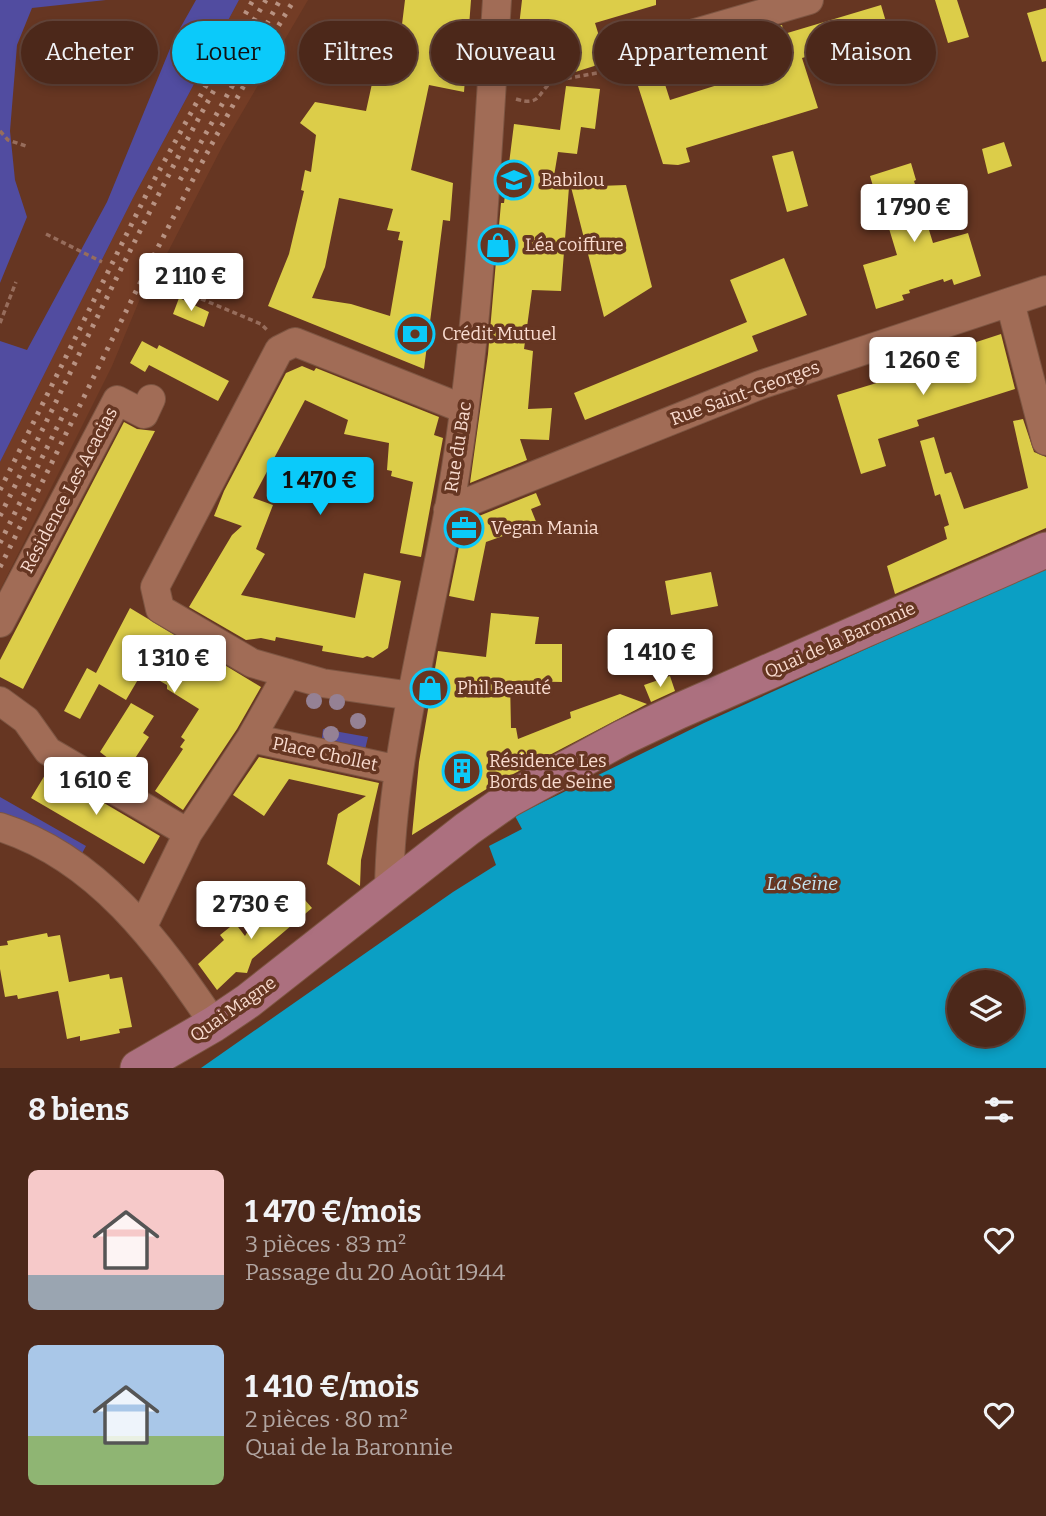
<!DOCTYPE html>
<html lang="fr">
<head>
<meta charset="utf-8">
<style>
	body { margin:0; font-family:Bitter,serif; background:#533023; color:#f1f3f6; height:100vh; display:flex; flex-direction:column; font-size:26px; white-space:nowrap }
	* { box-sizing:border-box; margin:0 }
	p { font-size:23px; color:#b2a6a2 }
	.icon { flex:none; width:38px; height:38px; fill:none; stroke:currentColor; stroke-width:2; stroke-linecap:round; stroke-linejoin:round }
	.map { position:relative; height:1068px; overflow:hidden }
	.side { display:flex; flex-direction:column; background:#4c281a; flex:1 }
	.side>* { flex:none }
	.top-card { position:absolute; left:21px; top:21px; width:1004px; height:63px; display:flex; gap:14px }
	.tools { position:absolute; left:947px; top:970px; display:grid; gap:14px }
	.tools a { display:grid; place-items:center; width:77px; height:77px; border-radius:50%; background:#4c281a; box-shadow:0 4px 10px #0003,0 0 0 2px #634439; font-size:35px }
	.price { position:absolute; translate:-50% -60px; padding:0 16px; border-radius:7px; background:#fff; color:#222; font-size:23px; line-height:46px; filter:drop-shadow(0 2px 4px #0008) }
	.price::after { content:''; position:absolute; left:50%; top:42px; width:21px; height:16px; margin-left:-10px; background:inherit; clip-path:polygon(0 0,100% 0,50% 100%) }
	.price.on { background:#0bcafa; color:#111 }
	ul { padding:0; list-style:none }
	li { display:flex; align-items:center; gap:21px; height:175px; padding:0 28px }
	li span { display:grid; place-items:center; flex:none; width:196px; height:140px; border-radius:10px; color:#555 }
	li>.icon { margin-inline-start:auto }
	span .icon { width:84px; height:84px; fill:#fffc; stroke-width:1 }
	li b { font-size:30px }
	h2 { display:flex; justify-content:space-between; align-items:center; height:84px; padding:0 28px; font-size:30px }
	.chip { padding:0 24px; border-radius:32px; background:#4c281a; box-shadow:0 4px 10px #0003,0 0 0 2px #634439; font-size:24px; line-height:63px }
	.chip.on { background:#0bcafa; color:#111 }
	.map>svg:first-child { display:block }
</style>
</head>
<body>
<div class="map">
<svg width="1046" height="1068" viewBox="0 0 1046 1068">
	<rect width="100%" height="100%" fill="#663622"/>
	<path fill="#733c25" d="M 239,0 L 308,0 L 223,145 L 155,277 L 142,294 L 112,366 L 0,590 L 0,462 L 133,198 Z"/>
	<path fill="#514ca0" d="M 0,0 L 106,0 L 32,8 L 17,45 L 10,131 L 15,180 L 27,217 L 0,283 Z
		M 196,0 L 239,0 L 133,198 L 0,462 L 0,341 L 27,350 L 107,202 L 174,39 Z
		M 323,729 L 368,737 L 364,754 L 336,748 L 336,741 L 322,738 Z
		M 0,797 L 86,846 L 80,857 L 0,816 Z"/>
	<path fill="#0b9fc4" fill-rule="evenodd" d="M 1046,567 L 1046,1068 L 201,1068 L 453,892 L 496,865 L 489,846 L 522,829 L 515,816 L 704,723 ZM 959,982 L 1012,982 L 1012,1034 L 959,1034 Z"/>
	<path fill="#dccd49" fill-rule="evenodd" d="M 405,0 L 471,0 L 464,92 L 429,85 L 411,170 L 453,183 L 450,221 L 443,220 L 424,369 L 268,306 L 289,254 L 304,191 L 301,190 L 305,170 L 311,172 L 316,135 L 300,123 L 315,102 L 366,111 L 375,70 L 339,63 L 349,48 L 398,57 ZM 339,198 L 393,209 L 387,230 L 400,232 L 398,240 L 403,241 L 390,316 L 351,304 L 312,298 L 325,267 Z
		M 522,0 L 656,0 L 656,5 L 595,23 L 607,62 L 556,78 L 520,78 L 525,27 L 519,26 Z
		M 935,0 L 957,0 L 969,37 L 948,43 Z
		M 881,5 L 889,32 L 802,58 L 818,108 L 686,148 L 690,162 L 678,165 L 663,164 L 638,86 L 663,78 L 670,100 L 771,68 L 764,30 L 782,25 L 784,34 Z
		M 1046,8 L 1046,61 L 1042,62 L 1027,13 Z
		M 327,21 L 346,25 L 342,44 L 324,40 Z
		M 566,86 L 600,89 L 595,129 L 581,127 L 577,154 L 558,152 L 552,188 L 569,187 L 561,291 L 532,290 L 524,349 L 533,351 L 528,409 L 552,408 L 549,440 L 520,439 L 527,460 L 470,483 L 488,354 L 501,203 L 504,203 L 514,124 L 560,130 Z
		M 1004,142 L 1012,166 L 988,174 L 982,149 Z
		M 793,151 L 808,206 L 787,212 L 772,156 Z
		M 911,163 L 916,180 L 914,181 L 933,243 L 968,233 L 981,276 L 954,285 L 952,279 L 944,282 L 943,279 L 909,290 L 910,293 L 902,295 L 904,300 L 876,309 L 863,265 L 897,255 L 878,192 L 875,193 L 870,176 Z
		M 626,185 L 652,287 L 604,317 L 571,187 Z
		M 784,258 L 807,315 L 752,336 L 758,351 L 585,420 L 574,393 L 747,322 L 730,280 Z
		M 179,298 L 209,312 L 204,327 L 173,314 Z
		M 1001,334 L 1015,389 L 917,420 L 919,426 L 878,439 L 886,466 L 861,474 L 837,395 L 946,362 L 945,358 L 954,355 L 952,350 Z
		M 142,341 L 157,349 L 159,345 L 229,381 L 218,401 L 149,365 L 145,372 L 130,363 Z
		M 302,366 L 314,371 L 316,368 L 439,417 L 434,435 L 443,438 L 421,557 L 400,553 L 413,482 L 391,476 L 392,471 L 387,470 L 389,443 L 344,434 L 348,420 L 305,400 L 253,498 L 273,505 L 256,549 L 265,554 L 241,595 L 355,618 L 364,573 L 401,581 L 388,648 L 373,658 L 367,656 L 363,658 L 322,651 L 323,646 L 276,637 L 275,641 L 261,638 L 246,640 L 189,607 L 232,535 L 242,526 L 214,516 L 224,491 L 286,373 Z
		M 1023,419 L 1034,452 L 1046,457 L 1046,528 L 895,594 L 887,566 L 947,539 L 944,527 L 949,525 L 940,494 L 935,496 L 934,492 L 920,441 L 934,437 L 945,474 L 951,472 L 964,509 L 1028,488 L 1013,421 Z
		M 124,422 L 137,429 L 155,431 L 23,689 L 0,677 L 0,660 Z
		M 536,493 L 541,505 L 531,509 L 537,524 L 486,542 L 474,601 L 449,596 L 464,522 Z
		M 711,572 L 718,606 L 671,615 L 665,581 Z
		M 130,608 L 261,687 L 237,729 L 183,810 L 155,791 L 183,749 L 180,747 L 185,740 L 181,737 L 199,709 L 167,689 L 167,685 L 143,671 L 126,700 L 99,684 L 80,719 L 64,711 L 87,668 L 96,673 Z
		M 491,613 L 539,617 L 535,644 L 562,644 L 562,682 L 510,681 L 511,728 L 516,728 L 518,739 L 571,718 L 570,712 L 620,694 L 647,704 L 498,782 L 412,835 L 419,762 L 438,651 L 486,657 Z
		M 670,676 L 675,691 L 651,702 L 644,685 Z
		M 131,703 L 154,716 L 143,733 L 149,737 L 126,772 L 100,752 Z
		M 259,757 L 379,783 L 361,860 L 360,886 L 327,864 L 338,814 L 366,796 L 289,779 L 264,816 L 233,795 Z
		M 48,770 L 160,836 L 144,864 L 31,798 Z
		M 297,891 L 312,908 L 252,959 L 247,973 L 236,972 L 217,990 L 198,964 L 224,940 L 220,935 L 235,923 L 245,936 L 256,917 L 269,915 Z
		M 47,933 L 48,937 L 60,935 L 69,982 L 109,974 L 110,979 L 122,977 L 132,1027 L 119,1029 L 120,1033 L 80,1041 L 80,1036 L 67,1039 L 58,991 L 18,999 L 17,995 L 5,997 L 0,969 L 0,946 L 8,945 L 7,941 Z"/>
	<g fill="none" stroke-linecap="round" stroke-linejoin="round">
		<defs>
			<path id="minor" d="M 654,45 L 809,0
				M 1010,302 L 1046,441
				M 448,510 L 760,385 L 1046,290
				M 0,623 L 117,400 L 144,414 L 151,399
				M 412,696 L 322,683 L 252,663 L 160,609 L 155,587 L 279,350 L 295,342 L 464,409
				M 0,701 L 26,720 L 48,751 L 188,833
				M 251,738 L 399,770
				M 0,827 C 98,858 159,943 214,1024
				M 389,890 C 391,747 434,609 456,468 C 480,314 487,156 497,0
				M 143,926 L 188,833 L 251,738 L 288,673"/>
			<path id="major" d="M 138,1068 L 214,1024 L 248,1001 L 467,829 L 508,800 L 622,738 L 679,711 L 1046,550"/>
		</defs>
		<use href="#minor" stroke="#7d5542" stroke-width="30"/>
		<use href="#major" stroke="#7d5542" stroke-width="37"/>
		<path stroke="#976d5c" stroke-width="3.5" stroke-dasharray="5 3.5" stroke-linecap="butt" d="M 516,99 C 542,107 537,92 553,81 L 630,67 L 638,62
			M 0,131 L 8,140 L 26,146
			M 46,234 L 102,262
			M 154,279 L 261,324 L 268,331
			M 0,323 L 16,282"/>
		<use href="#minor" stroke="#a16c56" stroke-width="28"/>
		<use href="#major" stroke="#ac707f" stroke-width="35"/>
		<path stroke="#b89282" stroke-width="5" stroke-dasharray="3.5 7" stroke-linecap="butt" d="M 180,180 L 280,0
			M 0,490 L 148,191 L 253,0
			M 0,516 C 86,343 166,166 266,0
			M 0,543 L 69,403
			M 0,567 C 96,377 183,182 294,0"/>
	</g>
	<g fill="#958194">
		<circle cx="314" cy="701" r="8"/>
		<circle cx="337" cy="702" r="8"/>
		<circle cx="358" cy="721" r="8"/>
		<circle cx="331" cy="734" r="8"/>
	</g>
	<defs>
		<symbol id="school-ring" viewBox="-11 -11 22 22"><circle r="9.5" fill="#663622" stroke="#0bcafa" stroke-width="1.5"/><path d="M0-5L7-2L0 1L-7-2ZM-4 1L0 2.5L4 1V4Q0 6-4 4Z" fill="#0bcafa"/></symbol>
		<symbol id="shop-ring" viewBox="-11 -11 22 22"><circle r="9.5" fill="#663622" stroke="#0bcafa" stroke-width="1.5"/><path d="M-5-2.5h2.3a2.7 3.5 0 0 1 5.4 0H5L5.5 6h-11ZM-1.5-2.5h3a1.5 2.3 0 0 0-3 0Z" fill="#0bcafa"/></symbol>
		<symbol id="bank-ring" viewBox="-11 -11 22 22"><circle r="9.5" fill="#663622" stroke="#0bcafa" stroke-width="1.5"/><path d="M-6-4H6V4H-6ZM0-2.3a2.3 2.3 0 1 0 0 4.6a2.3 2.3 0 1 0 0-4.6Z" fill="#0bcafa"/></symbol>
		<symbol id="office-ring" viewBox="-11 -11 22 22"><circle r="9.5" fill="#663622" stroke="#0bcafa" stroke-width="1.5"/><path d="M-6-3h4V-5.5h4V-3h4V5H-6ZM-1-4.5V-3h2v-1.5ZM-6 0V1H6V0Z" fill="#0bcafa"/></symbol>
		<symbol id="building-ring" viewBox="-11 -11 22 22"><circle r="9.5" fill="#663622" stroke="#0bcafa" stroke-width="1.5"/><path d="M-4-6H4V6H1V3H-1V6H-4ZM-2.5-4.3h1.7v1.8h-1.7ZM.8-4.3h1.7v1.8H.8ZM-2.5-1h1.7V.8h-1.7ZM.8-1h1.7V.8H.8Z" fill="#0bcafa"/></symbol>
	</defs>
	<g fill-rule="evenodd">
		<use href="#school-ring" x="492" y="158" width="44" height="44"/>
		<use href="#shop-ring" x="476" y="223" width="44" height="44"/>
		<use href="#bank-ring" x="393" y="312" width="44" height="44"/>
		<use href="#office-ring" x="442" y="506" width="44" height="44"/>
		<use href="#shop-ring" x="408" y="666" width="44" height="44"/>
		<use href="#building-ring" x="440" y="749" width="44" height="44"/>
	</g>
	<g text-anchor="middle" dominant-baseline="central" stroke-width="7" stroke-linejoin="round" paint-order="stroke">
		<g font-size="18" fill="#f9dbcf" stroke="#663622" text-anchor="start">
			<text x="541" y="180">Babilou</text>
			<text x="525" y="245">Léa coiffure</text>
			<text x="442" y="334">Crédit Mutuel</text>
			<text x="491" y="528">Vegan Mania</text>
			<text x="457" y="688">Phil Beauté</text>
			<text x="489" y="761">Résidence Les<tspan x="489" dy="21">Bords de Seine</tspan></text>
		</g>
		<g font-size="18" fill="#f9dbcf" stroke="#663622">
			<text transform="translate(745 393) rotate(-20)">Rue Saint-Georges</text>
			<text transform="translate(458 447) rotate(-81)">Rue du Bac</text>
			<text transform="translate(69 490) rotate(-62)">Résidence Les Acacias</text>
			<text transform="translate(840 640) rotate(-24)">Quai de la Baronnie</text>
			<text transform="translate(325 754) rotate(12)">Place Chollet</text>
			<text transform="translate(233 1009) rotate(-35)">Quai Magne</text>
		</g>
		<g font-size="19" font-style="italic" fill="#c5e3ef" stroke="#663622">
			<text x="802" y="883">La Seine</text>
		</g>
	</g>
</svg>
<div class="tools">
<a><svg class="icon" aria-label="layers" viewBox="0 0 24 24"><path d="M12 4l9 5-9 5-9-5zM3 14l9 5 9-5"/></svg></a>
</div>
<b class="price" style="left:914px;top:244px">1 790 €</b>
<b class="price" style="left:191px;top:313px">2 110 €</b>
<b class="price" style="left:923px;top:397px">1 260 €</b>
<b class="price on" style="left:320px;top:517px">1 470 €</b>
<b class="price" style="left:660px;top:689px">1 410 €</b>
<b class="price" style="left:174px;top:695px">1 310 €</b>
<b class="price" style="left:96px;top:817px">1 610 €</b>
<b class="price" style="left:251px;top:941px">2 730 €</b>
<div class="top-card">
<a class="chip">Acheter</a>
<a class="chip on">Louer</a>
<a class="chip">Filtres</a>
<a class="chip">Nouveau</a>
<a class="chip">Appartement</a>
<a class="chip">Maison</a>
</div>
</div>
<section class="side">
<h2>8 biens<svg class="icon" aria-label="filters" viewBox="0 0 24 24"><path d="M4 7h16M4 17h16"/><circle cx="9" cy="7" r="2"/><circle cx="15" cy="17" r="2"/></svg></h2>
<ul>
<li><span style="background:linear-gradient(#f6c9c9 75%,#9aa5b1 0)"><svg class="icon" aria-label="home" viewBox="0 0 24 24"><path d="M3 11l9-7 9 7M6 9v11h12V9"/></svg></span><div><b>1 470 €/mois</b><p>3 pièces · 83 m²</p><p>Passage du 20 Août 1944</p></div><svg class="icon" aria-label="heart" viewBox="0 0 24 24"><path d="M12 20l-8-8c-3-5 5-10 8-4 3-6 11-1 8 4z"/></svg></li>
<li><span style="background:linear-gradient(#a9c7e8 65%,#8fb573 0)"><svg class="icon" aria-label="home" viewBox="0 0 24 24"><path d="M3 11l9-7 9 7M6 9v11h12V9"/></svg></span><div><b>1 410 €/mois</b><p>2 pièces · 80 m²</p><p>Quai de la Baronnie</p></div><svg class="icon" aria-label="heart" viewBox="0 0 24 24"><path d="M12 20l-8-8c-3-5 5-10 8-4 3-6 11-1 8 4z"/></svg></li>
</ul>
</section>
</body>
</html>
